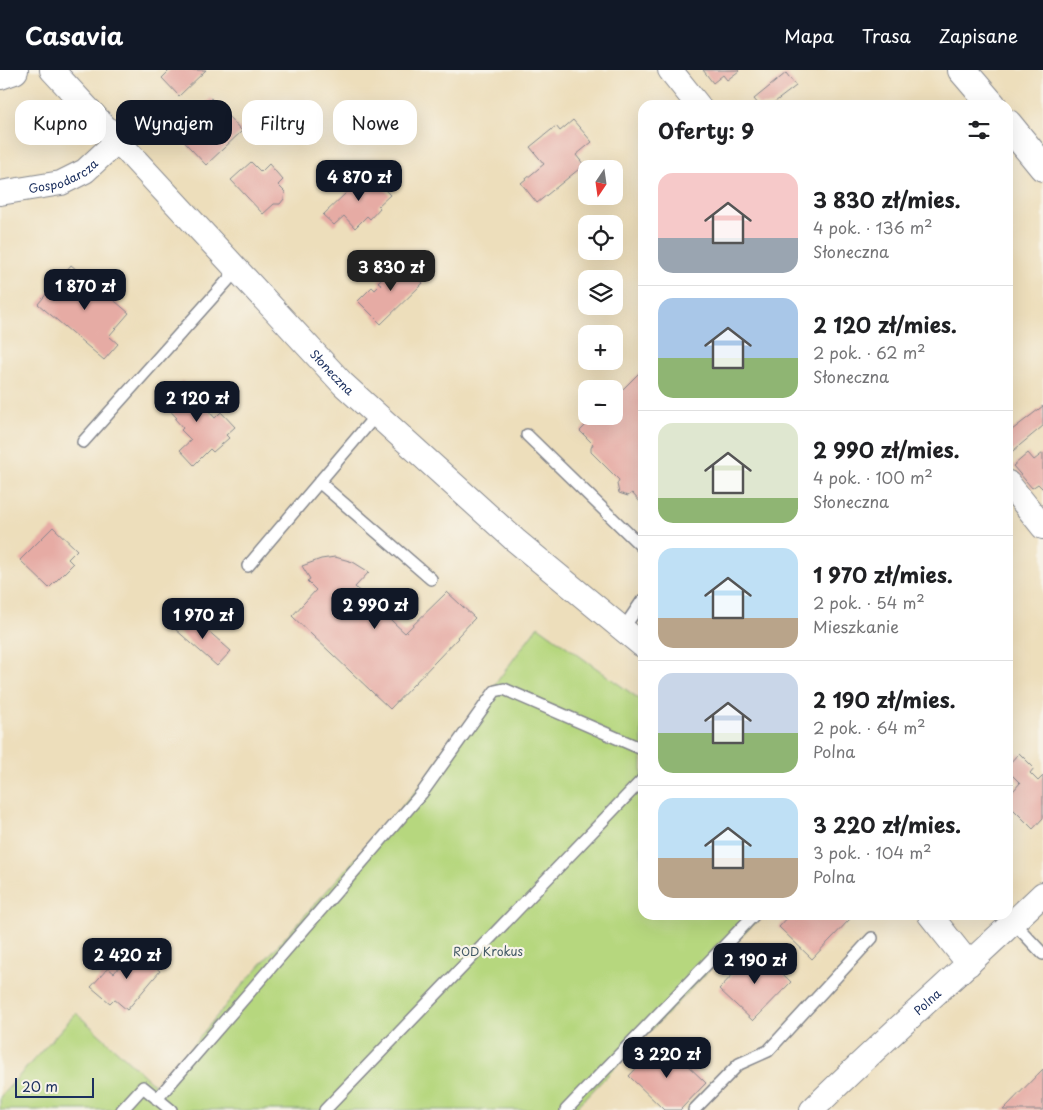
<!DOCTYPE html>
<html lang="pl">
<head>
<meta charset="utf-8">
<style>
	body { margin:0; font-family:"Playpen Sans",sans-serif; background:#f2f2f2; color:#202124; height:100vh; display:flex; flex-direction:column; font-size:19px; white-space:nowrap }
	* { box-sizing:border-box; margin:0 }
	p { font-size:16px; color:#757577 }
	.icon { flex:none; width:28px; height:28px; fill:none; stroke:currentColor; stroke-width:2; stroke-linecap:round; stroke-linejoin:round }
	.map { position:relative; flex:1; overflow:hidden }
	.sheet { position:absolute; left:638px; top:30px; width:375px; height:820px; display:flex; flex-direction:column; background:#fff; border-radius:15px; box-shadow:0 5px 20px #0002 }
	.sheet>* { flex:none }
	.top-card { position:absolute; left:15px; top:30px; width:475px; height:45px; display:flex; gap:10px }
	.needle { width:32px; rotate:193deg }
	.tools { position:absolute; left:578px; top:90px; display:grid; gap:10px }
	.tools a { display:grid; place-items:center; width:45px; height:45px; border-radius:10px; background:#fff; box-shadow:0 5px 20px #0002; font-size:25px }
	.scale { position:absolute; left:15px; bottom:12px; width:79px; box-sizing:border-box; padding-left:5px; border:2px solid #1b2f5e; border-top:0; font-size:14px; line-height:18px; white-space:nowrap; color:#1b2f5e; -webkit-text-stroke:4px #f7f3e8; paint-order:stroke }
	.price { position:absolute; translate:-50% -42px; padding:0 11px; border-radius:10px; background:#111827; color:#fff; font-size:16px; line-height:32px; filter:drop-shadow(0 1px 2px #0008) }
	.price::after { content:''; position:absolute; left:50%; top:30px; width:15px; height:11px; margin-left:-8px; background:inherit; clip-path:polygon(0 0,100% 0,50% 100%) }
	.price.selected { background:#222; color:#fff }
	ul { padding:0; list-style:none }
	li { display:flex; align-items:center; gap:15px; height:125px; padding:0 20px }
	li+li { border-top:1px solid #e0e0e0 }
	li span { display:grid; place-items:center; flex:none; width:140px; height:100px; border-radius:15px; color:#555 }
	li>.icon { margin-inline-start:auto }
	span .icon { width:60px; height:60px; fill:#fffc; stroke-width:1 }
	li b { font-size:21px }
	h2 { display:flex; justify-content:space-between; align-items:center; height:60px; padding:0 20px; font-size:21px }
	.chip { padding:0 18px; border-radius:15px; background:#fff; box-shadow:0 5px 20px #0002; font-size:18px; line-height:45px }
	.chip.selected { background:#111827; color:#fff }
	header { display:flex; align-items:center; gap:30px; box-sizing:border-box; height:70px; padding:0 25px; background:#111827; color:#fff }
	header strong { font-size:24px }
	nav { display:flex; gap:28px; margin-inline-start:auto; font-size:18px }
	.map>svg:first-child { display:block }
</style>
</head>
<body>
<header>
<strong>Casavia</strong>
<nav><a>Mapa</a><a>Trasa</a><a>Zapisane</a></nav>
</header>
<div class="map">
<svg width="1043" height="1040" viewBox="0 0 1043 1040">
	<rect width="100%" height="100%" fill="#f7f3e8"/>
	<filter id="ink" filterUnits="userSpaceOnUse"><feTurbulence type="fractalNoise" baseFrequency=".02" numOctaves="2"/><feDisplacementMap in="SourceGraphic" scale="10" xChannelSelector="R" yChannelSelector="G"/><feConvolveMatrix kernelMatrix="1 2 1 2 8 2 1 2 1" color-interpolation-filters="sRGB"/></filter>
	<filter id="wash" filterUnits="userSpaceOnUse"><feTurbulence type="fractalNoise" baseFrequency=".0096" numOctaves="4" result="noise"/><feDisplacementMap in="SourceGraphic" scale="20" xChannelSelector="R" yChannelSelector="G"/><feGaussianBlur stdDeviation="1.12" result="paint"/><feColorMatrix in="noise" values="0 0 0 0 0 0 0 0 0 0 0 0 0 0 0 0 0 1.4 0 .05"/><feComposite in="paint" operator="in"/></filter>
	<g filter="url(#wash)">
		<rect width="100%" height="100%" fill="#eddebb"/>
		<path fill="#b6d77e" stroke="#68836e" d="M 538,556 L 642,631 L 642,845 L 762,845 L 574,1040 L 0,1040 L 0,1027 L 76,943 L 158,1018 L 239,919 L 418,719 Z"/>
		<g id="blocks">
			<path fill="#e6aba4" d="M 170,0 L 206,0 L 179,26 L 162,8 Z
				M 703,0 L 738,0 L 739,1 L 727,10 L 723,5 L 713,13 Z
				M 786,3 L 796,16 L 771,35 L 759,35 L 754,29 Z
				M 211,28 L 242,61 L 206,95 L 175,62 Z
				M 573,50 L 592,72 L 576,85 L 584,95 L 537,133 L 521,113 L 544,94 L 530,77 L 556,56 L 560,61 Z
				M 251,92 L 261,102 L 269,94 L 283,110 L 278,115 L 285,122 L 284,129 L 280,134 L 274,134 L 263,144 L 231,110 Z
				M 368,102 L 390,125 L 378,136 L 380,138 L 370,149 L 367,146 L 355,158 L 344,146 L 334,155 L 323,145 Z
				M 400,189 L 423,213 L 381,254 L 358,231 L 372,217 L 375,220 L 381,214 L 378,212 Z
				M 71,195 L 90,211 L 92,209 L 110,224 L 109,226 L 129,243 L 109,266 L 118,274 L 104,290 L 38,234 Z
				M 642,300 L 642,434 L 632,423 L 628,426 L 619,423 L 617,414 L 619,410 L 591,382 L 591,378 L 593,374 L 580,361 L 595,346 L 614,346 L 614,328 Z
				M 182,311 L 198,329 L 201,326 L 210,335 L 206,338 L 215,348 L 221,342 L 235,357 L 226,365 L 229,368 L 213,382 L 210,379 L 194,395 L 180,380 L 191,370 L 181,360 L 183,358 L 175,349 L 177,348 L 161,331 Z
				M 1043,336 L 1043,356 L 1008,385 L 1008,363 Z
				M 1028,383 L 1034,390 L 1043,383 L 1043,419 L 1038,414 L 1032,418 L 1013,396 Z
				M 53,457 L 77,480 L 68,489 L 73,494 L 49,518 L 20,490 Z
				M 335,487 L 353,492 L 369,502 L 355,517 L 405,563 L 447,522 L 475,548 L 457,567 L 458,568 L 390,639 L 292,546 L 316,520 L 307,511 L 310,509 L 302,496 L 321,489 Z
				M 188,543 L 231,581 L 217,596 L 174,558 Z
				M 1019,683 L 1034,698 L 1030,703 L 1038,711 L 1043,706 L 1043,748 L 1033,759 L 1008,734 L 1008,727 L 1020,713 L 1008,701 L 1008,695 Z
				M 790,845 L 846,845 L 850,849 L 812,889 L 779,857 Z
				M 134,879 L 160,901 L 127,940 L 114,929 L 110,933 L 91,917 L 108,898 L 114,903 Z
				M 757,879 L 791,912 L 753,951 L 719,919 Z
				M 662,971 L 706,1013 L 680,1040 L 664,1040 L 629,1006 Z
				M 1043,999 L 1043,1040 L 1003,1040 Z"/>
		</g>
	</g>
	<g filter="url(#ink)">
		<use href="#blocks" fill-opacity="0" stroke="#84868c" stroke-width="1"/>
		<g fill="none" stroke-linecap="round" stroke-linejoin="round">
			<defs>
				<path id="lane" d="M 527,365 L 642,477
					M 83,372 L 237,200
					M 319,412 L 431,509
					M 248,496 L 377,344
					M 623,559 L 642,531
					M 1013,852 L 1043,884
					M 157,1029 L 422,723 L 495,621 L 504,619 L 642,679
					M 122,1040 L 143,1017 L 171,1040
					M 325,1040 L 642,710
					M 566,1040 L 754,845
					M 694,1040 L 739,994 L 768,981 L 872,868"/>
				<g id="street">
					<path id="s1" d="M 52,0 L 343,314 L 515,470 L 642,575"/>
					<path d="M 670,0 L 698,35"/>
					<path id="s2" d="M 0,123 L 61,113 L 85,101 L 117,71"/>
					<path d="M 1008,413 L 1043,457"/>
					<path d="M 930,845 L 969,894"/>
					<path id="s3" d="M 812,1040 C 887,966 967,897 1043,824"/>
				</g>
				<path id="secondary" d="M 0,5 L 14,0"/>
				<path id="primary" d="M 962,0 L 992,35
					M 1008,54 L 1043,97"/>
			</defs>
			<use href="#lane" stroke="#84868c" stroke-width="14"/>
			<use href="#street" stroke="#84868c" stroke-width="26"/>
			<use href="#secondary" stroke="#84868c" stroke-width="30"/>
			<use href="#primary" stroke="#84868c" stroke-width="30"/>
			<use href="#lane" stroke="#fff" stroke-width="11"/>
			<use href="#street" stroke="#fff" stroke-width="24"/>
			<use href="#secondary" stroke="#fff" stroke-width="28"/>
			<use href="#primary" stroke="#fff" stroke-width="28"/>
		</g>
	</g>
	<g text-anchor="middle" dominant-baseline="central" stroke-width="4.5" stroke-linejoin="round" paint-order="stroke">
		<g font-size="12" fill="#1b2f5e" stroke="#f7f3e8">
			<text stroke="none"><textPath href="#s2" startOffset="66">Gospodarcza</textPath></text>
			<text stroke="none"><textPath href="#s1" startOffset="412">Słoneczna</textPath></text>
			<text stroke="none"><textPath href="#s3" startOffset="158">Polna</textPath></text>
		</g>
		<g font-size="12" fill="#425966" stroke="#f7f3e8">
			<text x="488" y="881">ROD Krokus</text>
		</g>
	</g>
</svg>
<div class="tools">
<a><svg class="needle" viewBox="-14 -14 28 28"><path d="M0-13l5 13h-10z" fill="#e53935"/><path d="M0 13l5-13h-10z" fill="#757577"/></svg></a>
<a><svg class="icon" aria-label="locate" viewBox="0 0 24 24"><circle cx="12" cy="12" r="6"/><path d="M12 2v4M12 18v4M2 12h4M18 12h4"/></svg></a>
<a><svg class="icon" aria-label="layers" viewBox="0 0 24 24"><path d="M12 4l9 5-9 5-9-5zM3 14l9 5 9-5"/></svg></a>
<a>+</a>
<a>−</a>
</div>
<div class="scale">20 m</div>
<b class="price" style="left:359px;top:132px">4 870 zł</b>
<b class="price selected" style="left:391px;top:222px">3 830 zł</b>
<b class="price" style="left:85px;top:241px">1 870 zł</b>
<b class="price" style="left:197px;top:353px">2 120 zł</b>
<b class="price" style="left:375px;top:560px">2 990 zł</b>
<b class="price" style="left:203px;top:570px">1 970 zł</b>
<b class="price" style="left:127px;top:910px">2 420 zł</b>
<b class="price" style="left:755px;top:915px">2 190 zł</b>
<b class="price" style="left:667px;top:1009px">3 220 zł</b>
<div class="top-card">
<a class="chip">Kupno</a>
<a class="chip selected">Wynajem</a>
<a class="chip">Filtry</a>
<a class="chip">Nowe</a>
</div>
<section class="sheet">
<h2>Oferty: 9<svg class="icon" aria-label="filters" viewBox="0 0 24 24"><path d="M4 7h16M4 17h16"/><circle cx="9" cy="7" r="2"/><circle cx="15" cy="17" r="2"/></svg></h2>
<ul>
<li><span style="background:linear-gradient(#f6c9c9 65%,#9aa5b1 0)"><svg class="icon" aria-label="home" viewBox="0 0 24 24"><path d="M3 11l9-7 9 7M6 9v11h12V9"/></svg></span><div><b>3 830 zł/mies.</b><p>4 pok. · 136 m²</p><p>Słoneczna</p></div></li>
<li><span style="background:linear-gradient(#a9c7e8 60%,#8fb573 0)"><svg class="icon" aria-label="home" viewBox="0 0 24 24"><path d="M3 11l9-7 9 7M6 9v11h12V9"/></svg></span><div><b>2 120 zł/mies.</b><p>2 pok. · 62 m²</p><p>Słoneczna</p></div></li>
<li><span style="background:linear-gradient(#dfe7d0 75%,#8fb573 0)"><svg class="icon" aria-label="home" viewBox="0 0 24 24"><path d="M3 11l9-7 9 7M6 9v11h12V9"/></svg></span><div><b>2 990 zł/mies.</b><p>4 pok. · 100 m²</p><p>Słoneczna</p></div></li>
<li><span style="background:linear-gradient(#bfe0f5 70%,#b9a48a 0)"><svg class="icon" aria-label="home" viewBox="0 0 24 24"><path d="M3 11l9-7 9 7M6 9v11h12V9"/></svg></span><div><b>1 970 zł/mies.</b><p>2 pok. · 54 m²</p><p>Mieszkanie</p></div></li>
<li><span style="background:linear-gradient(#c9d6e8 60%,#8fb573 0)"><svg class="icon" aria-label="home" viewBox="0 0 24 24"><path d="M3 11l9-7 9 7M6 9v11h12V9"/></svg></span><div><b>2 190 zł/mies.</b><p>2 pok. · 64 m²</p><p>Polna</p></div></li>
<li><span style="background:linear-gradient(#bfe0f5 60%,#b9a48a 0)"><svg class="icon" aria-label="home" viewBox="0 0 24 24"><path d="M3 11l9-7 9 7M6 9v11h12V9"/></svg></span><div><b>3 220 zł/mies.</b><p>3 pok. · 104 m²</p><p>Polna</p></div></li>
</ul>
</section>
</div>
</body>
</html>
